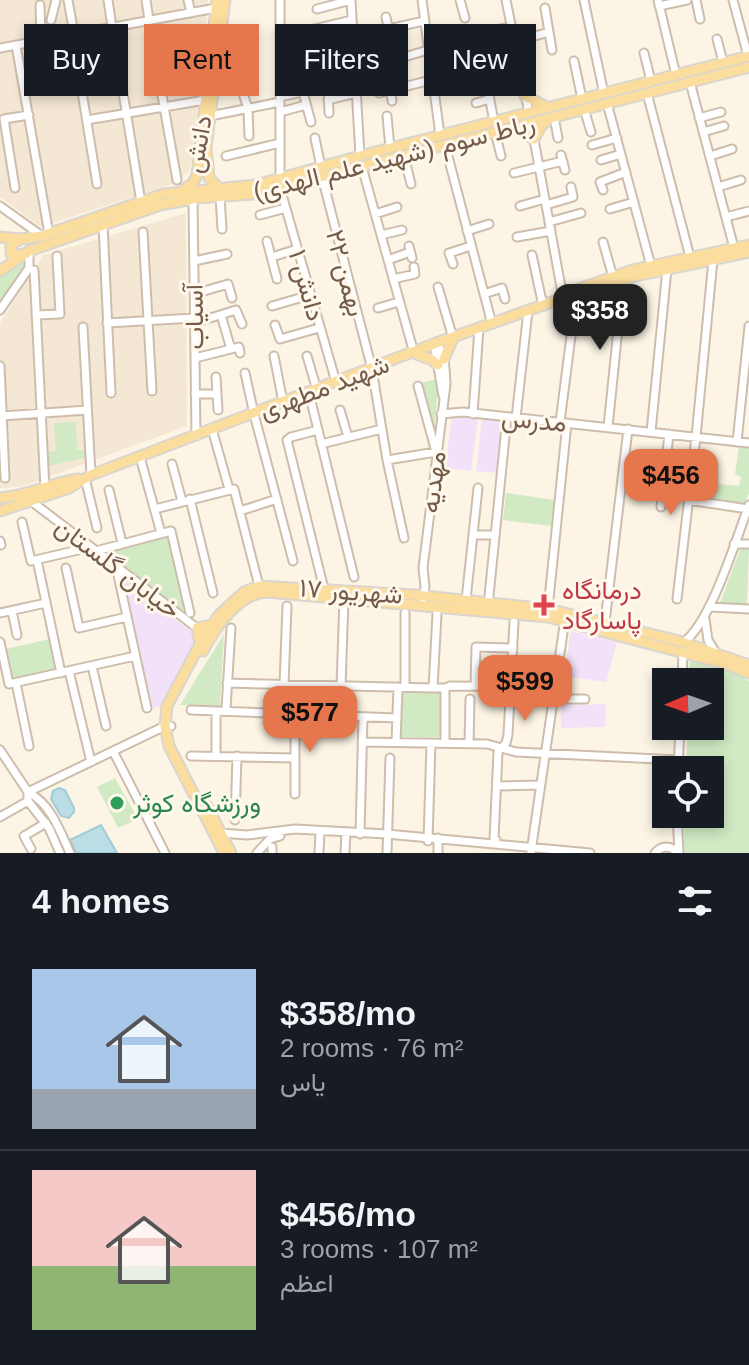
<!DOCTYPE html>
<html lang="en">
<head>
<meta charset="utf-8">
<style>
	body { margin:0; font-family:Helvetica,Vazirmatn,sans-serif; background:#20242c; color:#f1f3f6; height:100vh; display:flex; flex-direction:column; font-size:30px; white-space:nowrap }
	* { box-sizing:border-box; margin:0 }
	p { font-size:26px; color:#9ea1a6 }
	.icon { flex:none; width:44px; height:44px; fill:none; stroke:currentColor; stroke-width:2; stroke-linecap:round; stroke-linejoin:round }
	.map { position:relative; height:853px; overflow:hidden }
	.side { display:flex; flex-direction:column; background:#171b24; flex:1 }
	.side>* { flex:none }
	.banner { position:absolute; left:24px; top:24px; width:702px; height:72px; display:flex; gap:16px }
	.needle { width:52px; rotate:268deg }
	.controls { position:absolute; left:652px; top:668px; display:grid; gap:16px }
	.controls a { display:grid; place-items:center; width:72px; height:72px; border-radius:0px; background:#171b24; box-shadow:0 4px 12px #0003; font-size:40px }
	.price { position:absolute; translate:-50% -68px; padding:0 18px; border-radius:16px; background:#e6764b; color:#111; font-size:26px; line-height:52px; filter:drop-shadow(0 2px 4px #0008) }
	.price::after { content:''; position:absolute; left:50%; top:48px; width:24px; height:18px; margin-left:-12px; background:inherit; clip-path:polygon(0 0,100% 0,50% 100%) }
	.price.active { background:#222; color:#fff }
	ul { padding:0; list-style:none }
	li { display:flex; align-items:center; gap:24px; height:200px; padding:0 32px }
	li+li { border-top:2px solid #363941 }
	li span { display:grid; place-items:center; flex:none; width:224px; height:160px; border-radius:0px; color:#555 }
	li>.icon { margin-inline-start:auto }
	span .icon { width:96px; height:96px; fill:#fffc; stroke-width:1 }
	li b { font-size:34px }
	h2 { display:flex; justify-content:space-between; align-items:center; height:96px; padding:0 32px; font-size:34px }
	.pill { padding:0 28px; border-radius:0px; background:#171b24; box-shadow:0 4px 12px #0003; font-size:28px; line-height:72px }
	.pill.active { background:#e6764b; color:#111 }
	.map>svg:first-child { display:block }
</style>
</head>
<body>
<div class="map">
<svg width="749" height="853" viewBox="0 0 749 853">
	<rect width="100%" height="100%" fill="#fcf5e5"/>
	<path fill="#f4e7d4" d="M 0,0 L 208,0 L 193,155 L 189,171 L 170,185 L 41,227 L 0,197 Z
		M 186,213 L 187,426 L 21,487 L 0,488 L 0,323 L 44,255 Z"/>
	<path fill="#f2e2f9" d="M 452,415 L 478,419 L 471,471 L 445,468 Z
		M 482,419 L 503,421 L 498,473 L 476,471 Z
		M 122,575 L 180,623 L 195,632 L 196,643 L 164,705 L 153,708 Z
		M 571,631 L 617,642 L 606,682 L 564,676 Z
		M 606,704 L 605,727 L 561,728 L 561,705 Z"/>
	<path fill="#d1eac3" d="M 25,256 L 25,269 L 0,306 L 0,275 Z
		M 439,379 L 434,433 L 420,383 Z
		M 76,422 L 77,450 L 85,450 L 85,458 L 48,466 L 47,452 L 56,451 L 54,423 Z
		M 739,447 L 749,448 L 749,493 L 744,505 L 708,500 L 711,483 L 739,486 L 741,477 L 735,474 Z
		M 506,493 L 555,500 L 551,526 L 503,520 Z
		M 168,537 L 186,609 L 180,610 L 105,552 Z
		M 741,547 L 749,548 L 747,604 L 720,603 Z
		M 224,634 L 220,707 L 180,705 Z
		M 50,639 L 57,670 L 12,680 L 5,649 Z
		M 690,659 L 739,674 L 749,681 L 749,853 L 684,853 L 684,814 L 710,814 L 710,770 L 686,770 L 688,726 L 710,726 L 710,682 L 689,682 Z
		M 399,691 L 443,691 L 443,737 L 399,737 Z
		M 115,778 L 138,819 L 118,828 L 97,787 Z"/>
	<path fill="#badde6" stroke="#a0ccd8" stroke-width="2" d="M 59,788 L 65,790 L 74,808 L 74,812 L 69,818 L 61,816 L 51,799 L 53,791 Z
		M 101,825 L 117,853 L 76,853 L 70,840 Z"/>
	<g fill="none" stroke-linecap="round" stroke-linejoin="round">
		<path stroke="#a0ccd8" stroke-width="2" d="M 33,799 L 51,823 L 65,853"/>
		<defs>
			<path id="minor" d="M 68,0 L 74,34
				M 108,0 L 112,27
				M 146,0 L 149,20
				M 188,0 L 191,13
				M 351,0 L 360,156
				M 422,0 L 440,135
				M 460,0 L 465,18
				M 506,0 L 529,113
				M 584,0 L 604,94
				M 658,0 L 676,75
				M 696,0 L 700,19
				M 733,0 L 748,56
				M 40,5 L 41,40
				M 659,6 L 687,0
				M 545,8 L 552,50
				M 317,9 L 351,0
				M 386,17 L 391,43
				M 51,20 L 56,0
				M 388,29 L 424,21
				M 151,33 L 177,180
				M 467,36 L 511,27
				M 280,37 L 352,20
				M 114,38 L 141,202
				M 717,39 L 723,62
				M 514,42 L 549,32
				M 16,45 L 49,234
				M 0,48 L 216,8
				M 75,49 L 97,184
				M 644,53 L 651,81
				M 386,55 L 392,101
				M 404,57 L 428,50
				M 574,61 L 582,99
				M 464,68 L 468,84
				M 239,82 L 248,108 L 249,136
				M 690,82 L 734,248
				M 432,86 L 467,76
				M 328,89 L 329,113
				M 488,90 L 494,122
				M 303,92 L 311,122
				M 379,93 L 431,80
				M 647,93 L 690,257
				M 280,97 L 355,80
				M 328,100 L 356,93
				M 476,103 L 490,99
				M 607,103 L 651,266
				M 584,109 L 591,132
				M 280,112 L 306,105
				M 210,116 L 280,102
				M 387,116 L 390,148
				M 554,117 L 558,138
				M 699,118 L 721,112
				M 87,120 L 205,100
				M 531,123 L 563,298
				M 495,132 L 501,156
				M 703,132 L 724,126
				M 315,138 L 321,167
				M 445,145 L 492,324
				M 592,145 L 617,138
				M 561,155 L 565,170
				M 226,156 L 280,143
				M 404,156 L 411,184
				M 710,156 L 732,149
				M 601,160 L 621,154
				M 362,167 L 414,353
				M 514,173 L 563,161
				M 322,177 L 372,369 L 387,460 L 404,538
				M 280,179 L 280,0
				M 718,187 L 741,180
				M 15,188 L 4,119 L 29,115
				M 280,188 L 336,382
				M 603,190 L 600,182 L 626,172
				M 220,196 L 222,229
				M 193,199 L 196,436
				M 546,205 L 573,197 L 571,187
				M 0,206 L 42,236
				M 520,206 L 545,199
				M 610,209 L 634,202
				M 375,214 L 397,207
				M 260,215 L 286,208
				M 726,217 L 749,211
				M 549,222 L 581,213
				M 103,225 L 111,393
				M 467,231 L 489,224
				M 143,232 L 152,391
				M 381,235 L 402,230
				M 517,237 L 551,231
				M 267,241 L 277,279
				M 603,242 L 613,277
				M 409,246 L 412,258
				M 532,255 L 543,306
				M 272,257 L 297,249
				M 388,260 L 410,252
				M 194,261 L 227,254
				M 453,264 L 449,253 L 471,246
				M 34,270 L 45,489
				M 393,279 L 415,274 L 414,267
				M 438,287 L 453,338
				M 194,294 L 228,284 L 232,298
				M 484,294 L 502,288 L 505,299
				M 272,306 L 310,295
				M 378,308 L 399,302
				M 0,310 L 29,268 L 29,251
				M 36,315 L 60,314 L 57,256
				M 221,315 L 231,349
				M 107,323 L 194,318
				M 194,323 L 236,310 L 242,324
				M 275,325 L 280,339 L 319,328
				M 83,327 L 91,475
				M 274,356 L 283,402
				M 307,356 L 317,390
				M 195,358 L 239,347 L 240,353
				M 0,366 L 5,478
				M 245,373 L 254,414 L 293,561
				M 216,377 L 218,410
				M 309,393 L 354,577
				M 195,394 L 217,394
				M 340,410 L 348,437
				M 441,414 L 463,412 L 749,443
				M 473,414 L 479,328
				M 2,416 L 87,410
				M 516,418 L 528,311
				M 560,422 L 576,297
				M 608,427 L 623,280
				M 212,429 L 229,489
				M 318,430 L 291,437 L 287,440 L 324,589
				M 651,432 L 667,269
				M 737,442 L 749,326
				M 321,444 L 382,429
				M 140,457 L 161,533
				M 387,460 L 436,452 L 418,386
				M 172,464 L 182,501
				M 85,478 L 97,528
				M 109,490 L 122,543
				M 190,499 L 213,593
				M 688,500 L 748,509
				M 31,501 L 210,638
				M 661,507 L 669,434
				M 155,509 L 234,489 L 259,586
				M 240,511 L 277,499
				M 22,522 L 31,561 L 91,547
				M 473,535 L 495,535
				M 0,541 L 1,545
				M 734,544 L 749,544
				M 96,551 L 171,531 L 190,613
				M 37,560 L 61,673
				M 116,566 L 147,708
				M 66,568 L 79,628 L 127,617
				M 423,599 L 425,587 L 423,568 L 446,384 C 445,371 446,354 436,343 L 435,349 L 443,396
				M 677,599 L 696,437 L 713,260
				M 466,600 L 478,488
				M 488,606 L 507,417
				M 709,607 L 749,609
				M 548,609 L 567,423
				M 12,611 L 17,635
				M 0,613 L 46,603
				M 705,619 L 708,640 L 716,653
				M 605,622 L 628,429
				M 0,642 L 9,684 L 135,656
				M 683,643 C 711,623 736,539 749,505
				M 92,666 L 106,726
				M 69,671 L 91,762
				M 682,682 L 683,652
				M 16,683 L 29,746
				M 227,683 L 433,688 L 445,688 L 450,686 L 554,687
				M 284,685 L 287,606
				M 341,686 L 344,599
				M 475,686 L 476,647 L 513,648
				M 405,687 L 405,613
				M 433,688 L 437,614
				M 553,699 L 585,699
				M 226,709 L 231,628
				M 191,710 L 397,718
				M 295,714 L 295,794
				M 362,742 L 487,744 L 516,752 L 678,760
				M 396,742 L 398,687
				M 445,743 L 445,688
				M 469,744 L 470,699
				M 0,750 L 28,792 C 51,804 60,831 70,853
				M 113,751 L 165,853
				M 191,756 L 295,758
				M 216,756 L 216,711
				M 678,770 L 680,726
				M 497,786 L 540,785
				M 28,792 L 165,726 L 171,726
				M 28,792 L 28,801 L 49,828 L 60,853
				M 677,814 L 679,853
				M 0,817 L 28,801
				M 235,820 L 237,756
				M 220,833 L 247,835 L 295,829 L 387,834 L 590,853
				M 360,834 L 363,717
				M 496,840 L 494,839 L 498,752 L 506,743 L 508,735 L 514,622
				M 428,841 L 431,743
				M 272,847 L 272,853
				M 31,849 L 24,836 L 46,823
				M 531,852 L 565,619
				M 257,853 L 270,839 L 280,836
				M 319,853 L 320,831
				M 345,853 L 346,832
				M 387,853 L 390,758
				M 438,853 L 438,838
				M 655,853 C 662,845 671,845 677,853"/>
			<path id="major" d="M 525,96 L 549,108
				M 513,127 L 534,139 L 541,126 L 549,119
				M 220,189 L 209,178 L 206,148 L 225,0
				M 184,190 L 193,183 L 197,175 L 217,0
				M 0,237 L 21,239 L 42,236 L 164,194 L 256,185 L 360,156 L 749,56
				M 21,239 L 11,245 L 11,254 L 14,256 L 23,254
				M 0,271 L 29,251 L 160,205 L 198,198 L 254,194 L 749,67
				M 563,298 L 573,291 L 632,270 L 749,245
				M 414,353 L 432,360 L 438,365
				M 444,359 L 453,338
				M 0,498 C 30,496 50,483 78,479
				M 0,511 L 69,488 L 91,475 L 436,343 L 563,298 L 576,297 L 631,277 L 749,252
				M 200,644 L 197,628 L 212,625
				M 203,651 C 215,628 238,593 267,592 L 548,617 L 726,664 L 749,673
				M 207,806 L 231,853
				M 224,853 L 169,746 L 165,726 L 167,706 L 200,644 L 219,615 L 244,592 L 259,586 L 415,595 L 548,609 L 679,641 L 749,665"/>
		</defs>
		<use href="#minor" stroke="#cebdac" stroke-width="11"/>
		<use href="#major" stroke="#dbd5d0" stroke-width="13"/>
		<use href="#minor" stroke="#fff" stroke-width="7"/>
		<use href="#major" stroke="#fbdd9e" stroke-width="9"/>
	</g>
	<path fill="#e0444e" stroke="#fff8ec" stroke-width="3" d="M540 593h8v8h8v8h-8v8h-8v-8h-8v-8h8z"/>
	<circle fill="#2e9e5b" stroke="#fff8ec" stroke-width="3" cx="117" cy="803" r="8"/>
	<g text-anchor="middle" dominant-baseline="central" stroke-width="6" stroke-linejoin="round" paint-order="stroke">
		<g font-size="26" fill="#755c4a" stroke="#fff8ec">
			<text transform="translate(198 144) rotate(-80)">دانش</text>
			<text transform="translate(394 157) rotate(-14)">رباط سوم (شهید علم الهدی)</text>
			<text transform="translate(346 273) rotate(75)">۲۲ بهمن</text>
			<text transform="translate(307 285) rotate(74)">دانش ۱</text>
			<text transform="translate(194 317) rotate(-91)">آسیاب</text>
			<text transform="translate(324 387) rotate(-21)">شهید مطهری</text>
			<text transform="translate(534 420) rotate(5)">مدرس</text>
			<text transform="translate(433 482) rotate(-83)">مهدیه</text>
			<text transform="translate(118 568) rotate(37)">خیابان گلستان</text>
			<text transform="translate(351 591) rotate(4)">۱۷ شهریور</text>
		</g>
		<g font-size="26" fill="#be3a42" stroke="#fff8ec" text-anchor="start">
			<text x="562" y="590">درمانگاه<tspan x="562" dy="30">پاسارگاد</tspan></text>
		</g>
		<g font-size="26" fill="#27864d" stroke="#fff8ec" text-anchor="start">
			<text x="133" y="803">ورزشگاه کوثر</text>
		</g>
	</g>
</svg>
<div class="controls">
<a><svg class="needle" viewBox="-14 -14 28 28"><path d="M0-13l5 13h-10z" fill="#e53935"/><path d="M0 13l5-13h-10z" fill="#9ea1a6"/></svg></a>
<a><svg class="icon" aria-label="locate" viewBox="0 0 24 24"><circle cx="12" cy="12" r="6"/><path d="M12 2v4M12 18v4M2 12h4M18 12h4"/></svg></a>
</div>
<b class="price active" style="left:600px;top:352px">$358</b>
<b class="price" style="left:671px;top:517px">$456</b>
<b class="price" style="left:525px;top:723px">$599</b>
<b class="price" style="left:310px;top:754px">$577</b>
<div class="banner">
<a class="pill">Buy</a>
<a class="pill active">Rent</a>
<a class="pill">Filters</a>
<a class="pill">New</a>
</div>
</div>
<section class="side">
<h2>4 homes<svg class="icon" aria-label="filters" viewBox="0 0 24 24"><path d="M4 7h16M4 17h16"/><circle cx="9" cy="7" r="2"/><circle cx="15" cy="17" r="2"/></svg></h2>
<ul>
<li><span style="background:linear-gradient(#a9c7e8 75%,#9aa5b1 0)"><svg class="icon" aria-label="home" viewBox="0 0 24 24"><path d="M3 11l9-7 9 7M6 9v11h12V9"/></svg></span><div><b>$358/mo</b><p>2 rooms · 76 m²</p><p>یاس</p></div></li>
<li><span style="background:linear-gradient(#f6c9c9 60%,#8fb573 0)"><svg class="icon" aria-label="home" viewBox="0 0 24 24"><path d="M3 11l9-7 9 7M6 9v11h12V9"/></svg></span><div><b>$456/mo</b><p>3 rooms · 107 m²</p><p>اعظم</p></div></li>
</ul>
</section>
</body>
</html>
